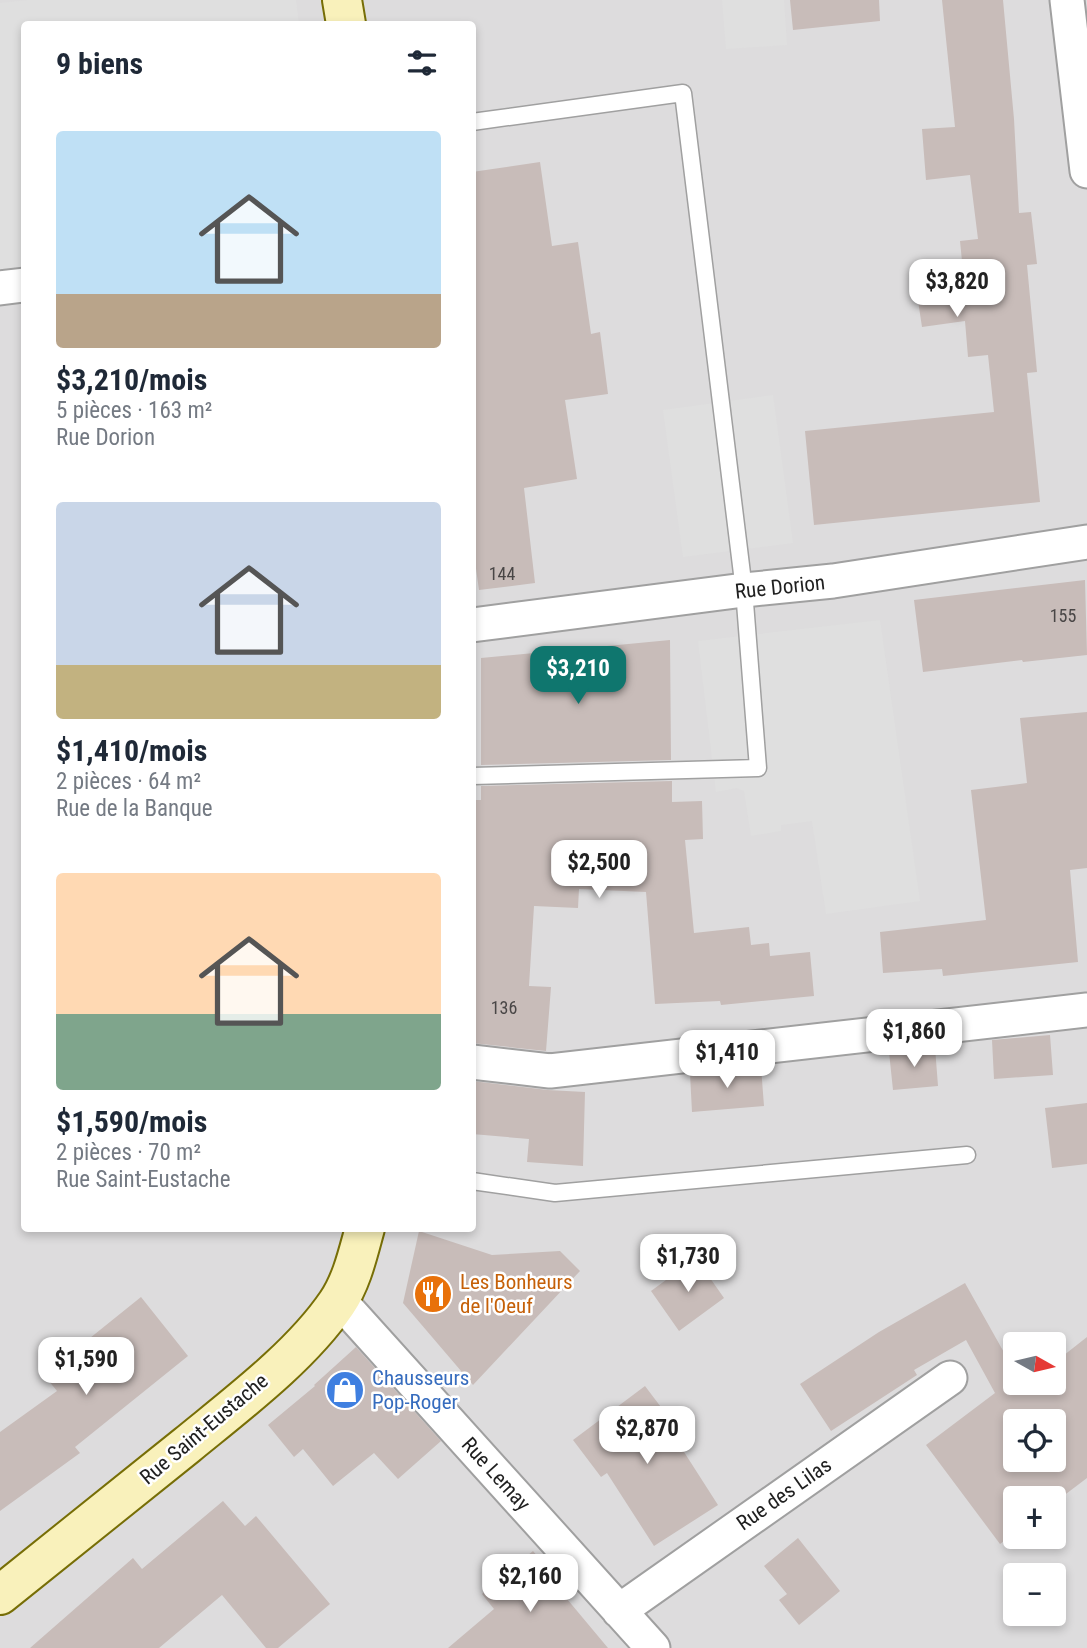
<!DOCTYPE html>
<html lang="fr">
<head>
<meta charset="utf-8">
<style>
	body { margin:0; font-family:"Roboto Condensed",sans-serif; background:#f6f6f7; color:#1f2937; height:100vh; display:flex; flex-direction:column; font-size:26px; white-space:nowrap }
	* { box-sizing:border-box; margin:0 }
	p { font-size:23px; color:#747a83 }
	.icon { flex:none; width:38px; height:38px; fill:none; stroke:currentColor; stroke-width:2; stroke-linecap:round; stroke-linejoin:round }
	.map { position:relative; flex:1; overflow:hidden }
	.drawer { position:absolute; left:21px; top:21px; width:455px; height:1211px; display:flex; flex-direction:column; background:#fff; border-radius:7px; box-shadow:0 4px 10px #0003 }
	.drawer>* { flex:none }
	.needle { width:46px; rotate:98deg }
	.fabs { position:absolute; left:1003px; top:1332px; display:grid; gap:14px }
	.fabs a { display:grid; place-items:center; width:63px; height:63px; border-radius:7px; background:#fff; box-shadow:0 4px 10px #0003; font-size:35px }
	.price { position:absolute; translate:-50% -60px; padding:0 16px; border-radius:14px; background:#fff; color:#222; font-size:23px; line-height:46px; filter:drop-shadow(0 2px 4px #0008) }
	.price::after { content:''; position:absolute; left:50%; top:42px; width:21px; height:16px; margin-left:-10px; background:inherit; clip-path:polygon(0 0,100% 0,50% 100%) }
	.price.on { background:#0f766e; color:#fff }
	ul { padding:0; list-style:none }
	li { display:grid; align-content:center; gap:14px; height:371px; padding:0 35px }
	li span { display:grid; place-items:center; height:217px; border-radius:7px; color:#555 }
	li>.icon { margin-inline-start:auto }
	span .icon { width:126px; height:126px; fill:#fffc; stroke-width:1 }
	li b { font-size:30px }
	h2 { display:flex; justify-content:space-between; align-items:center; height:84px; padding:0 35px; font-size:30px }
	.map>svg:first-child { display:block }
</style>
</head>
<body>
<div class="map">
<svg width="1087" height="1648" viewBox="0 0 1087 1648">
	<rect width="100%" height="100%" fill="#f0ebe6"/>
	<path fill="#dddcdd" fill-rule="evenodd" d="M 0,0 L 1087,0 L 1087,1648 L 0,1648 ZM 24,24 L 472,24 L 472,1228 L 24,1228 ZM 1015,1344 L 1054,1344 L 1054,1382 L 1015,1382 ZM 1015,1421 L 1054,1421 L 1054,1460 L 1015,1460 ZM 1015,1498 L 1054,1498 L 1054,1536 L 1015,1536 ZM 1015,1575 L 1054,1575 L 1054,1614 L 1015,1614 Z"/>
	<path fill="#dfdfdf" d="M 29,0 L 296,0 L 299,24 L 24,24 L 24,281 L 0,282 L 0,3 Z
		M 722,0 L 784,0 L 787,45 L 726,49 Z
		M 773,395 L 793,543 L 683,557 L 663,410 Z
		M 880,620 L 920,901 L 826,914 L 812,821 L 781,825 L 781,831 L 751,836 L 744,791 L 737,788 L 716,792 L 698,641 Z"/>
	<path fill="#c8bcb9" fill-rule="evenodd" d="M 790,0 L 879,0 L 880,21 L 793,30 Z
		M 942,0 L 1003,0 L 1014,119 L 1019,213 L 1031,212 L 1037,264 L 1027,265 L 1037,372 L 1027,373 L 1040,502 L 814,525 L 805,431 L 994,412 L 988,355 L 968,357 L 965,321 L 922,327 L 913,268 L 962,261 L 960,241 L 978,239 L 970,175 L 926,180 L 922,129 L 955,127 Z
		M 540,162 L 552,246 L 578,242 L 591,334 L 600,332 L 608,394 L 565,400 L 577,479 L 524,488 L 535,583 L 479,590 L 472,540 L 472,172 Z
		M 1085,580 L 1087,655 L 1023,662 L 1022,660 L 923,672 L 914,600 Z
		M 670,640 L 671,760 L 481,765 L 481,658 Z
		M 1087,712 L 1087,868 L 1070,870 L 1078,962 L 943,976 L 942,969 L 883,973 L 880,932 L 986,920 L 971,790 L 1027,783 L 1020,718 Z
		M 672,781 L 672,802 L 702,801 L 703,839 L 685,840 L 694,933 L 749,927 L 751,945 L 769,943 L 770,956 L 810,952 L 814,996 L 721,1005 L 720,1001 L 655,1004 L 646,892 L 579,889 L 578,908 L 534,906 L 529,986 L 551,987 L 546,1051 L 472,1043 L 472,800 L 481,800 L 481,786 Z
		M 1050,1035 L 1053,1075 L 994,1079 L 992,1040 Z
		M 935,1047 L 938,1086 L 893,1090 L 889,1052 Z
		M 761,1067 L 764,1106 L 692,1112 L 690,1074 Z
		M 472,1081 L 548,1090 L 585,1092 L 583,1166 L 527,1162 L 529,1139 L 472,1134 Z
		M 1087,1103 L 1087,1164 L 1052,1168 L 1045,1108 Z
		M 419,1231 L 492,1255 L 560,1251 L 580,1271 L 473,1385 L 403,1303 Z
		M 696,1258 L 724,1298 L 679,1331 L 651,1291 Z
		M 965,1283 L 1015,1372 L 1015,1382 L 1021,1382 L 1023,1386 L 1027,1382 L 1054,1382 L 1054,1363 L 1087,1337 L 1087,1478 L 1054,1503 L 1054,1498 L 1015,1498 L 1015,1533 L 1000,1544 L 926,1445 L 995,1393 L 966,1340 L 914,1370 L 917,1375 L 831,1431 L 800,1384 L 879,1332 ZM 1015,1421 L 1054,1421 L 1054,1460 L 1015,1460 Z
		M 141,1297 L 188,1356 L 75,1447 L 80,1453 L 0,1511 L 0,1432 L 57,1391 L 44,1375 Z
		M 356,1347 L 441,1441 L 398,1479 L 374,1453 L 333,1486 L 303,1449 L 294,1457 L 268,1425 L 315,1386 L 314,1385 Z
		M 645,1386 L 673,1423 L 668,1427 L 718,1505 L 654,1546 L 607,1473 L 601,1477 L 573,1440 Z
		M 223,1501 L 245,1526 L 256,1516 L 330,1604 L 278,1648 L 266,1648 L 222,1595 L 159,1648 L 30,1648 L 133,1558 L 142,1569 Z
		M 798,1538 L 840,1591 L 799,1625 L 779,1600 L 787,1594 L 764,1566 Z
		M 533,1551 L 561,1584 L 557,1587 L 608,1648 L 448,1648 L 494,1609 L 482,1594 Z"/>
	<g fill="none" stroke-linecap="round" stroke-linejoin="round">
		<defs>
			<path id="lane" d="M 472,122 L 683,93 L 744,590 L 758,768 L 472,776
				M 472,1181 L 555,1193 L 967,1155"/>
			<path id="street" d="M 1067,0 L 1087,171
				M 0,288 L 24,285
				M 472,625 L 744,590 L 833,581 L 1087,542
				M 472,1062 L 550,1071 L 1087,1010
				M 339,1300 L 653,1648
				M 619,1611 L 950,1378"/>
			<path id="secondary" d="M 342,0 L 346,24
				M 0,1595 C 62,1545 124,1495 187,1445 C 237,1404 301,1356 337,1303 C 352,1281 358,1253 365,1228"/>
		</defs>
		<use href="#lane" stroke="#a0a0a0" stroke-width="19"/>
		<use href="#street" stroke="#a0a0a0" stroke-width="37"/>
		<use href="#secondary" stroke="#776e06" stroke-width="42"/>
		<use href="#lane" stroke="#fff" stroke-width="16"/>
		<use href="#street" stroke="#fff" stroke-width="33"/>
		<use href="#secondary" stroke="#f9f1bb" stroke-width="38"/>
	</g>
	<defs>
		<symbol id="restaurant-disc" viewBox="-11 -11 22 22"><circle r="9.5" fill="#e8710a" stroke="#fff"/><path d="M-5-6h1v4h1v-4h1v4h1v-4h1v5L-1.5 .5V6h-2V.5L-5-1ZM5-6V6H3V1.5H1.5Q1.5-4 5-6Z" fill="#fff"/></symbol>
		<symbol id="shop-disc" viewBox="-11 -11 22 22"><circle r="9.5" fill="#3f7fe0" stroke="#fff"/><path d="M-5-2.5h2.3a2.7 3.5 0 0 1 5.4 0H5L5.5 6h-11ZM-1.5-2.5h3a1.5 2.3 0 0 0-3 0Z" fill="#fff"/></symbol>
	</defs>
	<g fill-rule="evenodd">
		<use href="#restaurant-disc" x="411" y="1272" width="44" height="44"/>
		<use href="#shop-disc" x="323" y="1368" width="44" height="44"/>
	</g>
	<g text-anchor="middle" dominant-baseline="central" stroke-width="5" stroke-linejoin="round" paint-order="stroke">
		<g font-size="18" fill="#494646">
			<text x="502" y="573">144</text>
			<text x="1063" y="615">155</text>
			<text x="504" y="1007">136</text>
		</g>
		<g font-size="21" fill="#1f1f1f" stroke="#fff">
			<text transform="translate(780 587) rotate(-6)">Rue Dorion</text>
			<text transform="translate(204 1429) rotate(-40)">Rue Saint-Eustache</text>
			<text transform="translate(496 1474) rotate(48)">Rue Lemay</text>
			<text transform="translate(784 1494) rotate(-35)">Rue des Lilas</text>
		</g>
		<g font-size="21" fill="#c56008" stroke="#fff" text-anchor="start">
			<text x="460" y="1282">Les Bonheurs<tspan x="460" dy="24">de l'Oeuf</tspan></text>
		</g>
		<g font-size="21" fill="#366cbe" stroke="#fff" text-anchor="start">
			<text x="372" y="1378">Chausseurs<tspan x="372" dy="24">Pop-Roger</tspan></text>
		</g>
	</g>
</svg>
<div class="fabs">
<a><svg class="needle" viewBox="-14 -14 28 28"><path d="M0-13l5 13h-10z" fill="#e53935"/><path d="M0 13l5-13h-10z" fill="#747a83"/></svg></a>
<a><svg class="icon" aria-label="locate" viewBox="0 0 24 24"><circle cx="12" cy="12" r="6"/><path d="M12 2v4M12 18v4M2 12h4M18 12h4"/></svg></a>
<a>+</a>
<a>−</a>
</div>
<b class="price" style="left:957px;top:319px">$3,820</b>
<b class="price on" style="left:578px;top:706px">$3,210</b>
<b class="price" style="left:599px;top:900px">$2,500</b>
<b class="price" style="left:914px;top:1069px">$1,860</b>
<b class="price" style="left:727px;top:1090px">$1,410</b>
<b class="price" style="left:688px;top:1294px">$1,730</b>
<b class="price" style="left:86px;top:1397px">$1,590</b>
<b class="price" style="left:647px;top:1466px">$2,870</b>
<b class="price" style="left:530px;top:1614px">$2,160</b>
<section class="drawer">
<h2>9 biens<svg class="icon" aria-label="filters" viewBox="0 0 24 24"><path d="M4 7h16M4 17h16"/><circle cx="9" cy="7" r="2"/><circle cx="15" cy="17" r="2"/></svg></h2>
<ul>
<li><span style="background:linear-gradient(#bfe0f5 75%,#b9a48a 0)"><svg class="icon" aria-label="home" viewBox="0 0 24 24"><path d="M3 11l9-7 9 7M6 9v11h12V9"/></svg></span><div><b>$3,210/mois</b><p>5 pièces · 163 m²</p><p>Rue Dorion</p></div></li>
<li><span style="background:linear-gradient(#c9d6e8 75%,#c2b280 0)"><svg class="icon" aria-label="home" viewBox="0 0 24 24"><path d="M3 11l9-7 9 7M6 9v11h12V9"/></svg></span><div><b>$1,410/mois</b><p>2 pièces · 64 m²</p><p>Rue de la Banque</p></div></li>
<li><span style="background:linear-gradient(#ffd9b3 65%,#7fa58c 0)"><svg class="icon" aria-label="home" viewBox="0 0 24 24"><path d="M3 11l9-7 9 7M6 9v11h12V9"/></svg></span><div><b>$1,590/mois</b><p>2 pièces · 70 m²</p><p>Rue Saint-Eustache</p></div></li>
</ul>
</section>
</div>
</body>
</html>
